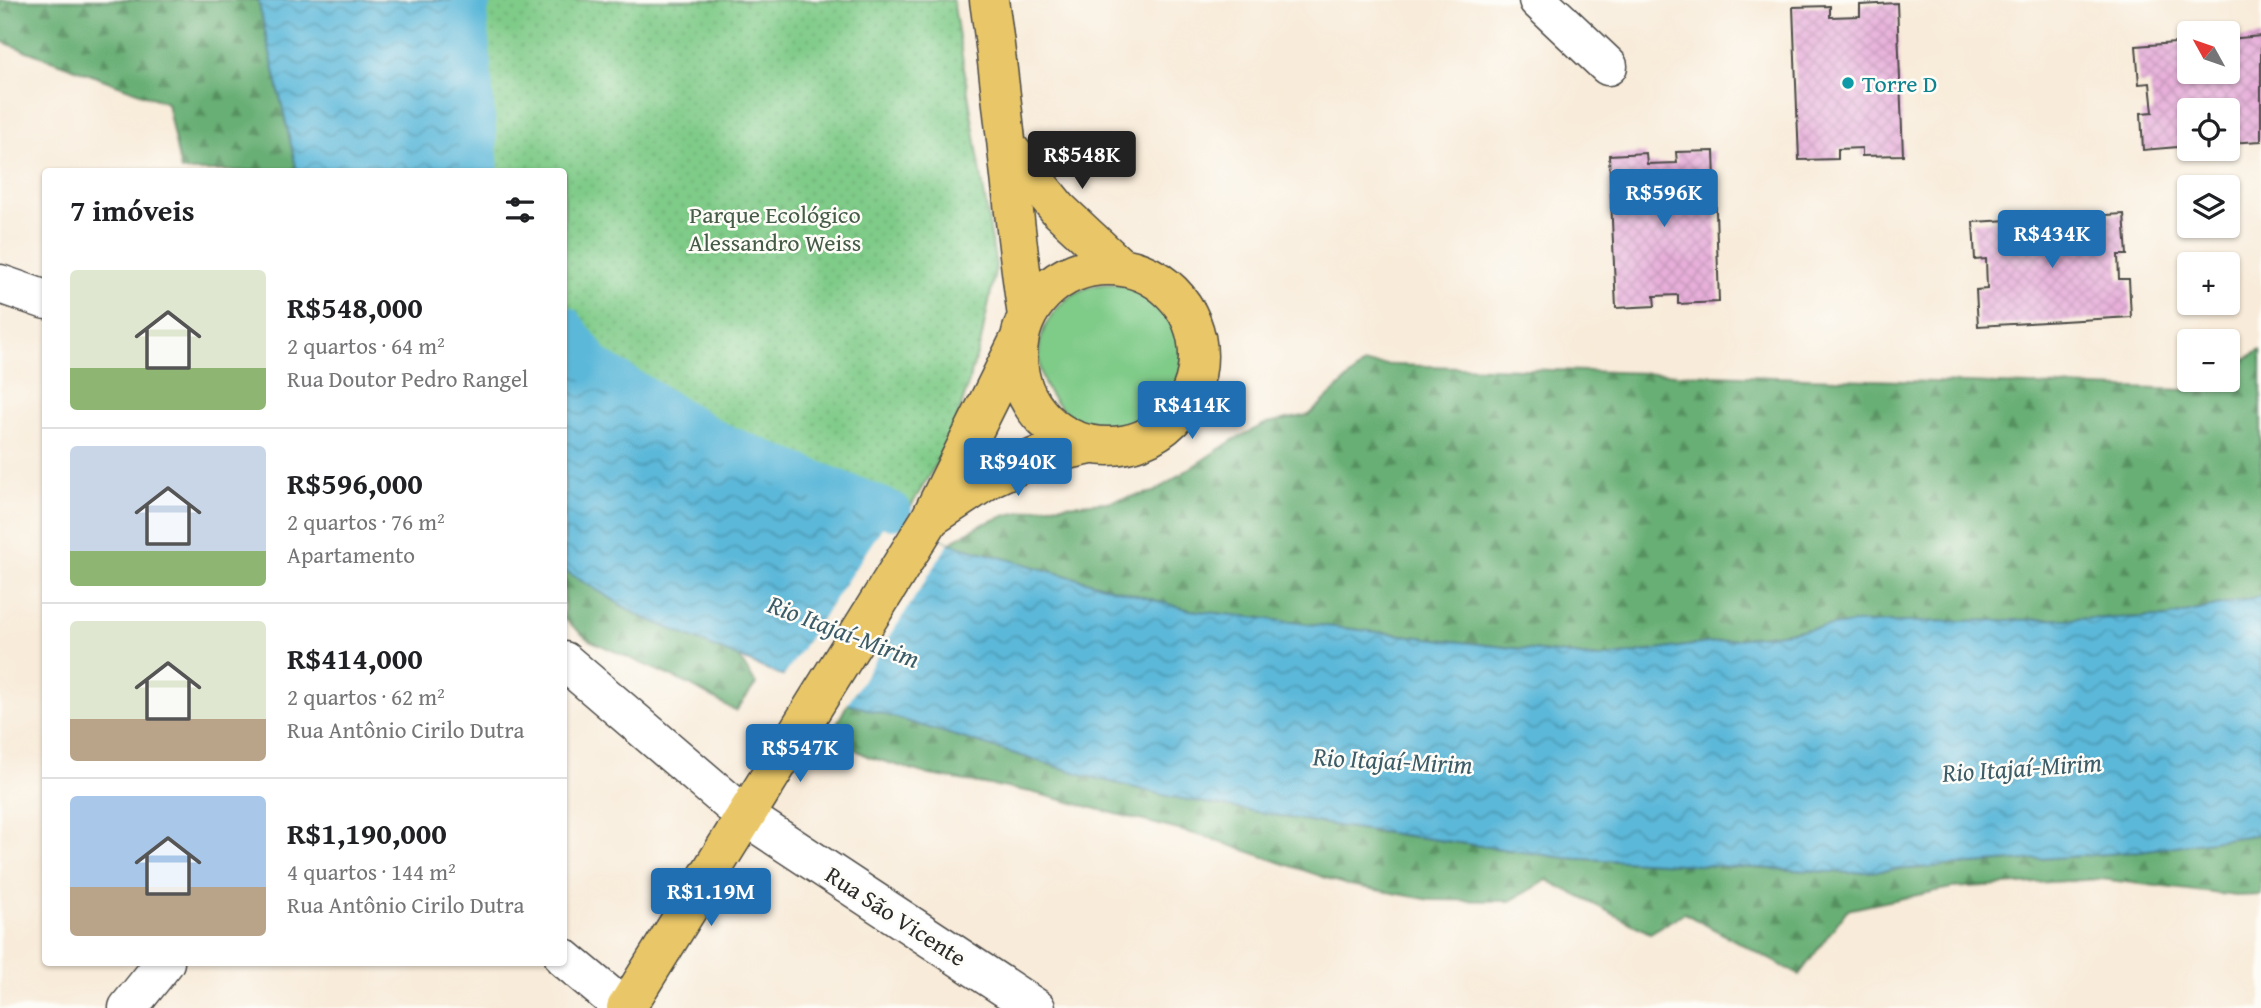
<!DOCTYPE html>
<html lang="pt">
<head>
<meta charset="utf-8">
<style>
	body { margin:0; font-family:"Gentium Book Plus",serif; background:#f6f6f6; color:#202124; height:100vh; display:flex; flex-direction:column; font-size:26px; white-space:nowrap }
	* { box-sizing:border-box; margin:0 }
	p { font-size:23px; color:#757577 }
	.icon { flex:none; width:38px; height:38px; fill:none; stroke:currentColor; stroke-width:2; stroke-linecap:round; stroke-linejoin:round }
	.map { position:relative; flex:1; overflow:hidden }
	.details { position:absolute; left:42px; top:168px; width:525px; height:798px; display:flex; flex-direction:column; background:#fff; border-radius:7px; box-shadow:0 2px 5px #0004 }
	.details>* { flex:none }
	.needle { width:46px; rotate:310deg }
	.tools { position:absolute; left:2177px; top:21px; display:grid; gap:14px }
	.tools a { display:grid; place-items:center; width:63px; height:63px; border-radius:7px; background:#fff; box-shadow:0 2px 5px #0004; font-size:35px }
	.price { position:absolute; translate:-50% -60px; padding:0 16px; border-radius:7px; background:#1f6fb2; color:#fff; font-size:23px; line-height:46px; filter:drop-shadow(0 2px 4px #0008) }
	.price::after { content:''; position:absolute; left:50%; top:42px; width:21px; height:16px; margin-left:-10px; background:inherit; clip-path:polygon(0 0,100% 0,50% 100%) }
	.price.active { background:#222; color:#fff }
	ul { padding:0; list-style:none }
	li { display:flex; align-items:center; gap:21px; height:175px; padding:0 28px }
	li+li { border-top:2px solid #e0e0e0 }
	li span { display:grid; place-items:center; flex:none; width:196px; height:140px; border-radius:7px; color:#555 }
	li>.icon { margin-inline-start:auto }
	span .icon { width:84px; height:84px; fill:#fffc; stroke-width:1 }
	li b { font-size:30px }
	h2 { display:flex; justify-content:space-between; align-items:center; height:84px; padding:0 28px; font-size:30px }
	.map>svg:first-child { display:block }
</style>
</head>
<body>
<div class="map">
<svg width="2261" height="1008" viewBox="0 0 2261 1008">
	<defs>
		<pattern id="forest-firs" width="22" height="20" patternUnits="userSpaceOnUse" patternTransform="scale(1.75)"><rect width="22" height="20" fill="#67af74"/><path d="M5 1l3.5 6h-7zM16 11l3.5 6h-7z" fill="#558f5f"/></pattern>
		<pattern id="park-dots" width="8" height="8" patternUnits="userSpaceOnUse" patternTransform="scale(1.75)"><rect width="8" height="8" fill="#7fcb88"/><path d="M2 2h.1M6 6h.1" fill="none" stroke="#6eae76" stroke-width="1.8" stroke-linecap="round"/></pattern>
		<pattern id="water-waves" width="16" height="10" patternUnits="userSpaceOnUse" patternTransform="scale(1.75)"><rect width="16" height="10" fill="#5bb8d9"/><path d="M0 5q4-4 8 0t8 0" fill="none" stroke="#4b96b0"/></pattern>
		<pattern id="building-cross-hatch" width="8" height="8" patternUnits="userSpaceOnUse" patternTransform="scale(1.75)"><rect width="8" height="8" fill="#e7afda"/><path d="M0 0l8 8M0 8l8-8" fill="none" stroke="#c697bb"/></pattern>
	</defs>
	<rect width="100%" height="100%" fill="#fdfcf7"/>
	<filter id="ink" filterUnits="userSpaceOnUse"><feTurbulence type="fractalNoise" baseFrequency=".0143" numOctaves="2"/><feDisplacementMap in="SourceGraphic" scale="14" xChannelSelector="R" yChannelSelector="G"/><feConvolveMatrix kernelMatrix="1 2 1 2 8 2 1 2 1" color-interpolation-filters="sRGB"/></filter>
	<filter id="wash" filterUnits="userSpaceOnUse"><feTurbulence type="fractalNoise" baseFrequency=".00686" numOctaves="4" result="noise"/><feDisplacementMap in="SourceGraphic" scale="28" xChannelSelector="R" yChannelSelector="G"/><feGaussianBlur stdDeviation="1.57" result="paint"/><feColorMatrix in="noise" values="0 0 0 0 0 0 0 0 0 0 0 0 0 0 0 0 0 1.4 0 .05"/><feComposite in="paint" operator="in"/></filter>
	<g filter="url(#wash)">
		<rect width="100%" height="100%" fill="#f8ebd9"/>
		<path fill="#7fcb88" stroke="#557b5a" stroke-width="2" d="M1039 356a72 72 0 1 1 144 0a72 72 0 1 1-144 0Z"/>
		<path fill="url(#forest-firs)" stroke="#496d50" stroke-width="2" d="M 0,0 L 258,0 L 297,171 L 181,171 L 167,103 L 0,41 Z
			M 2261,350 L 2261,596 L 2167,617 L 1854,623 L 1599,658 L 1190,610 L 949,543 L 981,525 L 1007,515 L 1049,506 L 1107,502 L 1154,492 L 1233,440 L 1267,423 L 1309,415 L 1364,364 L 2190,390 L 2208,380 L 2228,380 L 2228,368 Z
			M 564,570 L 640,616 L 738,656 L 756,684 L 736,711 L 688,684 L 589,640 L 564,619 Z
			M 848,703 L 1091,777 L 1171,797 L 1338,826 L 1566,858 L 1851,873 L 2133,852 L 2261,834 L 2261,895 L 2236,896 L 2101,879 L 1951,888 L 1847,910 L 1799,975 L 1684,913 L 1650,933 L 1547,880 L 1510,901 L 1431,900 L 1344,884 L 1206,837 L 1031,792 L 930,775 L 869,757 L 830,736 Z"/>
		<path fill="url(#park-dots)" stroke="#557b5a" stroke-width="2" d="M 472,0 L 953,0 L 996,267 L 981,341 L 952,437 L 904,518 L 719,441 L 595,366 L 564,325 L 564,172 L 480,171 L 478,167 L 468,13 Z"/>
		<path fill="url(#water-waves)" stroke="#437282" stroke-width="2" d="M 258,0 L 472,0 L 468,13 L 480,171 L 297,171 Z
			M 564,325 L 595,366 L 719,441 L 893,511 L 949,543 L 1190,610 L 1599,658 L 1854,623 L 2167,617 L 2261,596 L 2261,834 L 2133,852 L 1851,873 L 1566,858 L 1338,826 L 1171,797 L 1091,777 L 847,703 L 640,616 L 564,570 Z"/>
		<path fill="#f8ebd9" d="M 893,511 L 949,543 L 846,706 L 782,679 Z"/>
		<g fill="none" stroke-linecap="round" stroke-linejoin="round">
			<path stroke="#5bb8d9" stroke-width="38" d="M 472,0 L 468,13 L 480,172
				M 564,325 L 595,366 L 719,441 L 893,511"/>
		</g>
		<g id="blocks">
			<path fill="url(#building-cross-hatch)" d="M 1897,3 L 1903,155 L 1862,156 L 1862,148 L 1838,149 L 1838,159 L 1799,160 L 1793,7 L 1830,6 L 1830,17 L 1860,16 L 1860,5 Z
				M 2261,36 L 2261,141 L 2228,143 L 2228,110 L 2189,110 L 2189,146 L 2143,150 L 2141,113 L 2153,112 L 2150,83 L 2139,84 L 2136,46 L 2189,42 L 2189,72 L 2228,72 L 2228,39 Z
				M 1714,151 L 1719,302 L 1678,304 L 1678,295 L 1654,296 L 1655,306 L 1616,308 L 1609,155 L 1646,153 L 1647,164 L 1677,163 L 1676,152 Z
				M 2124,214 L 2127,255 L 2118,255 L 2119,279 L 2129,279 L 2131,317 L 1978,326 L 1976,290 L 1987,289 L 1986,259 L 1975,260 L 1973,222 Z"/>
		</g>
	</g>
	<g filter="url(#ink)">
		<use href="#blocks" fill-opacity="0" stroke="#4a4845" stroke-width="2"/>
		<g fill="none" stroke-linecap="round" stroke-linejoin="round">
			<defs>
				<path id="minor" d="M 1538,0 L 1608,66
					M 0,284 L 46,300
					M 564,661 L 745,816 L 1036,1008
					M 564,958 L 624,1008
					M 128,1008 L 165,962"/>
				<path id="major" d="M 989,0 C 1004,105 1012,211 1027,316
					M 1009,149 L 1059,210 L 1119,266
					M1018 356a90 90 0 1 1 180 0a90 90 0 1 1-180 0Z
					M 932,517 L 992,477 L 1036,457 L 1091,445
					M 626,1008 L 930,519 L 1019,340"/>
			</defs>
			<use href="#minor" stroke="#4a4845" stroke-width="41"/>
			<use href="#major" stroke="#4a4845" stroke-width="41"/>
			<use href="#minor" stroke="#fff" stroke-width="38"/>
			<use href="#major" stroke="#e9c769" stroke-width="38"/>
		</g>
	</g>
	<circle fill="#0f9aa8" stroke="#fdfcf7" stroke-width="2.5" cx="1848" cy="83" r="7"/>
	<g text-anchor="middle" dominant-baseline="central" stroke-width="5" stroke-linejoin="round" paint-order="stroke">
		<g font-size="24" fill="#0d838f" stroke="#fdfcf7" text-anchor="start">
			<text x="1862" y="83">Torre D</text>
		</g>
		<g font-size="24" fill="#445b47" stroke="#fdfcf7">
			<text x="775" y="214">Parque Ecológico<tspan x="775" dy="28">Alessandro Weiss</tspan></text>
		</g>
		<g font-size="24" fill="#2b2b2b" stroke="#fdfcf7">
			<text transform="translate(896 916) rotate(33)">Rua São Vicente</text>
		</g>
		<g font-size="26" font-style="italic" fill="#3c5c68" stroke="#fdfcf7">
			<text transform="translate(844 631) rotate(21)">Rio Itajaí-Mirim</text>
			<text transform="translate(1393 760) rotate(3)">Rio Itajaí-Mirim</text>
			<text transform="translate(2022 767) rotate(-4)">Rio Itajaí-Mirim</text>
		</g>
	</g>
</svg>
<div class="tools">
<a><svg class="needle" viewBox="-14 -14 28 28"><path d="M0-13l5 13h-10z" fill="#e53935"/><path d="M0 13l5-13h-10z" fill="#757577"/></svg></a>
<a><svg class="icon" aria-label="locate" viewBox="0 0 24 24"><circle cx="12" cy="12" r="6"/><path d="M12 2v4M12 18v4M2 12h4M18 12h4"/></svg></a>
<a><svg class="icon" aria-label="layers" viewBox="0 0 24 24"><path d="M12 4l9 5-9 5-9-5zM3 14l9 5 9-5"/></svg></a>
<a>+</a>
<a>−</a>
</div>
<b class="price active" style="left:1082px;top:191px">R$548K</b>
<b class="price" style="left:1664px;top:229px">R$596K</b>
<b class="price" style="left:2052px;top:270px">R$434K</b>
<b class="price" style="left:1192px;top:441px">R$414K</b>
<b class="price" style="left:1018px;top:498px">R$940K</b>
<b class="price" style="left:800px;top:784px">R$547K</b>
<b class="price" style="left:711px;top:928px">R$1.19M</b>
<section class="details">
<h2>7 imóveis<svg class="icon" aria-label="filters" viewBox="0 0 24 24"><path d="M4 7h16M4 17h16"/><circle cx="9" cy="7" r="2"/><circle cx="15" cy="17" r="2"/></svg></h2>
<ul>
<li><span style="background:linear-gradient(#dfe7d0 70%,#8fb573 0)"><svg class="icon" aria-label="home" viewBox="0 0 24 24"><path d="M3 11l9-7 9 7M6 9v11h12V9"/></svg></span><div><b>R$548,000</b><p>2 quartos · 64 m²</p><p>Rua Doutor Pedro Rangel</p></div></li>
<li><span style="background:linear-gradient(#c9d6e8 75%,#8fb573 0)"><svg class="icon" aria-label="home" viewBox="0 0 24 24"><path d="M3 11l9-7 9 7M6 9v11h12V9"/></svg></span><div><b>R$596,000</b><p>2 quartos · 76 m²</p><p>Apartamento</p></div></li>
<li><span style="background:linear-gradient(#dfe7d0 70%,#b9a48a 0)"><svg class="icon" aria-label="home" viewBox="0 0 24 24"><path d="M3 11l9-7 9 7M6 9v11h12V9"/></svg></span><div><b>R$414,000</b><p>2 quartos · 62 m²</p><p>Rua Antônio Cirilo Dutra</p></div></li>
<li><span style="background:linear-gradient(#a9c7e8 65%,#b9a48a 0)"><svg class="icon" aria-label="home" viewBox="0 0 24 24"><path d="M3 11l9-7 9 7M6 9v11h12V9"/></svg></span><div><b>R$1,190,000</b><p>4 quartos · 144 m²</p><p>Rua Antônio Cirilo Dutra</p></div></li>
</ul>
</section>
</div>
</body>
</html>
